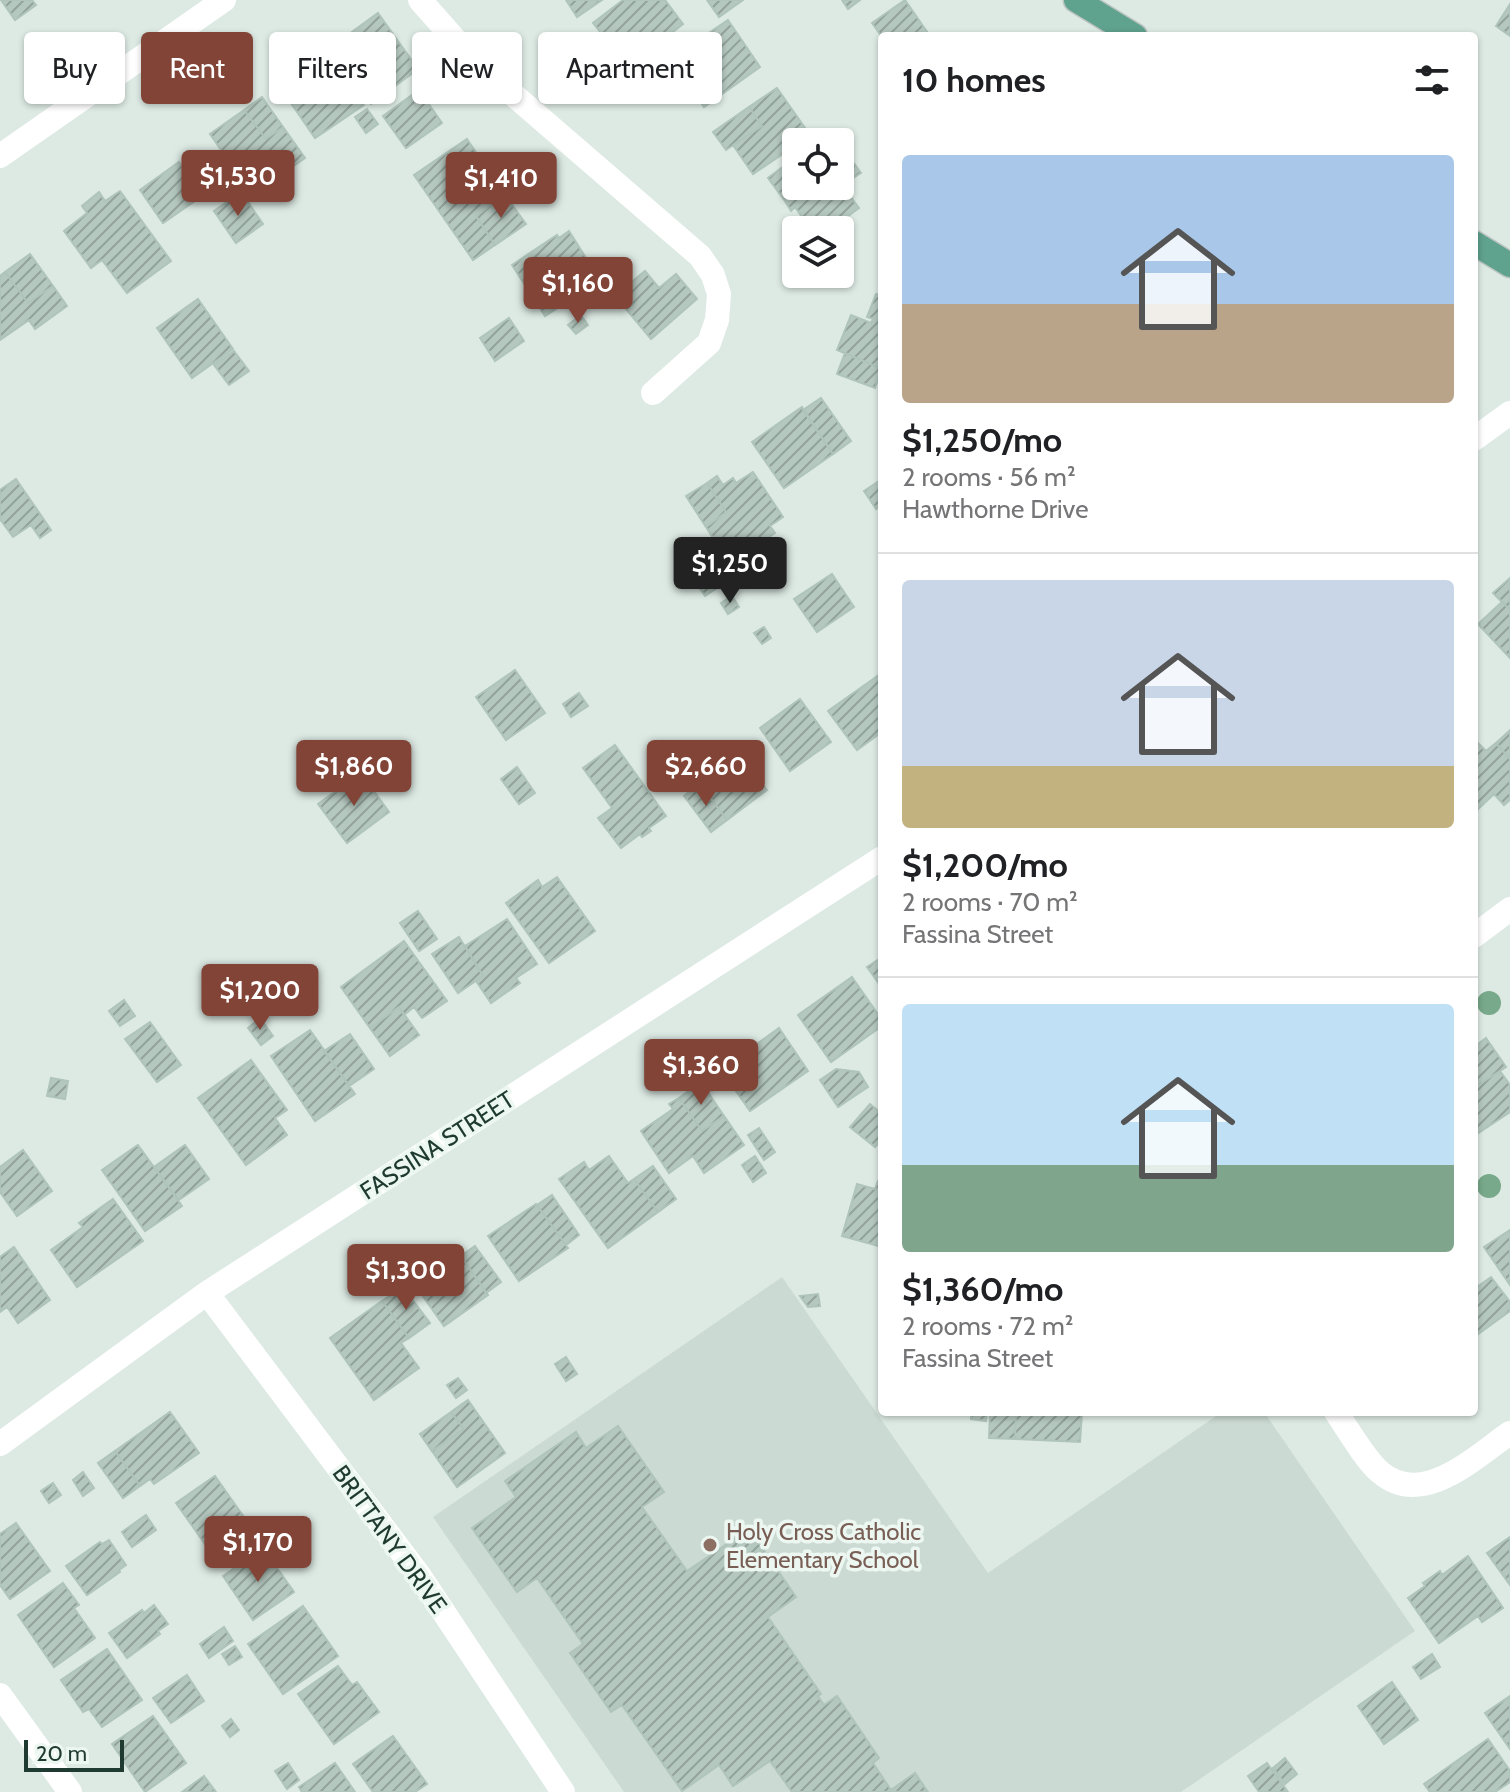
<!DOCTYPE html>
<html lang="en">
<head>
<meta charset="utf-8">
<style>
	body { margin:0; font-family:Cabin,sans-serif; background:#f2f2f2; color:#202124; height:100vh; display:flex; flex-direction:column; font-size:30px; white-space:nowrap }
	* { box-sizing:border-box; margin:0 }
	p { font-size:26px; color:#757577 }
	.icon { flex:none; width:44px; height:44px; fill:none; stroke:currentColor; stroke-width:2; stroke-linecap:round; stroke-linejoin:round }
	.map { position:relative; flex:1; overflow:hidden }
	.details { position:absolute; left:878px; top:32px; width:600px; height:1384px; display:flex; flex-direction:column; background:#fff; border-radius:8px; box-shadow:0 2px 6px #0004 }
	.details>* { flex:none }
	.banner { position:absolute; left:24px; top:32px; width:734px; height:72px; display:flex; gap:16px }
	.buttons { position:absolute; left:782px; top:128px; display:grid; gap:16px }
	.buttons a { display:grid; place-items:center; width:72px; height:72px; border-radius:8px; background:#fff; box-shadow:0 2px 6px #0004; font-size:40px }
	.scale { position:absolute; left:24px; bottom:20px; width:100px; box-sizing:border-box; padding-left:8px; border:4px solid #1e3a31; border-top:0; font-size:22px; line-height:28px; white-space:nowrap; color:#1e3a31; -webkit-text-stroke:6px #edf7f2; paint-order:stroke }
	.price { position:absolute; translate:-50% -68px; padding:0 18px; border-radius:8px; background:#824436; color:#fff; font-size:26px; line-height:52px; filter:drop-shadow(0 2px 4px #0008) }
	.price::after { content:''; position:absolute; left:50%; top:48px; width:24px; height:18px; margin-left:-12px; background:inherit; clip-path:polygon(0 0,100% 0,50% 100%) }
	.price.current { background:#222; color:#fff }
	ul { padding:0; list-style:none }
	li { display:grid; align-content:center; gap:16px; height:424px; padding:0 24px }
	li+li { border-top:2px solid #e0e0e0 }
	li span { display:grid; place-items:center; height:248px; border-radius:8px; color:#555 }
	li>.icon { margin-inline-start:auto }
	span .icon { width:144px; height:144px; fill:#fffc; stroke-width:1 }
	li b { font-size:34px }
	h2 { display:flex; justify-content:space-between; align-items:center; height:96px; padding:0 24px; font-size:34px }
	.pill { padding:0 28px; border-radius:8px; background:#fff; box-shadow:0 2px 6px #0004; font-size:28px; line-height:72px }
	.pill.current { background:#824436; color:#fff }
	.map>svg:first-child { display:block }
</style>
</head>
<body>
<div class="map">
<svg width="1510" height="1792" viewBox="0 0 1510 1792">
	<defs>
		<pattern id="building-hatch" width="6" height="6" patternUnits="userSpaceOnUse" patternTransform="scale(2)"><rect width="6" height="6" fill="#b5c8bf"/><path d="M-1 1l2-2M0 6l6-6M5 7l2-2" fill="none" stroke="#93a39c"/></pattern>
	</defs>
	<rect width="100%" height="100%" fill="#ddeae4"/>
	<path fill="#cbdad3" d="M 782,1277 L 988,1573 L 1222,1412 L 1264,1412 L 1415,1631 L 1181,1792 L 624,1792 L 433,1517 Z"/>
	<path fill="url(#building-hatch)" stroke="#afc4ba" stroke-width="2" d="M 1,0 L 32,0 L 36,5 L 15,20 Z
		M 566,0 L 602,0 L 577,17 Z
		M 623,0 L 665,0 L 683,24 L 623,71 L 608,51 L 612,47 L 593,23 Z
		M 707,0 L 743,0 L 719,17 Z
		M 842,0 L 860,0 L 848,9 Z
		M 905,0 L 930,36 L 882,37 L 872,23 Z
		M 1510,4 L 1510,36 L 1496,26 Z
		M 378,13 L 418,69 L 371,104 L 330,48 Z
		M 728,20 L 760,67 L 704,107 L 671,59 Z
		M 328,51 L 364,105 L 315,138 L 282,90 L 298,80 L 294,74 Z
		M 671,59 L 687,83 L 660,101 L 644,78 Z
		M 777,88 L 810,135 L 800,142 L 796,142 L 796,145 L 753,174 L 733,145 L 762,126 L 749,107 Z
		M 419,90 L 442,123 L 406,148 L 383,116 Z
		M 262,97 L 283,127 L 266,139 L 244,110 Z
		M 749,107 L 762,126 L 726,150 L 713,132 Z
		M 367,109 L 378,124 L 366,133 L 355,117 Z
		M 244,110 L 266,139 L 283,127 L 305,158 L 252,195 L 210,134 Z
		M 831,132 L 839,142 L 817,142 Z
		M 467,139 L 505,195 L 476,216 L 495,245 L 473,260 L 414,175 Z
		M 840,144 L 861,173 L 842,185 L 859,208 L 829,230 L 811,230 L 795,207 L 791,211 L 785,201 L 805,186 L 840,186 Z
		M 796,157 L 796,186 L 805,186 L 785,201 L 768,178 Z
		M 179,162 L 202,196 L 163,223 L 140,190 Z
		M 120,191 L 171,261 L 127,293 L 102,260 L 91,268 L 64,231 L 87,213 L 82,206 L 99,192 L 105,201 Z
		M 241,192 L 263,224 L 236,243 L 214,211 Z
		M 505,195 L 526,224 L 495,245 L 476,216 Z
		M 569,231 L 598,277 L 589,282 L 592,286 L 545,316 L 512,265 L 557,235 L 559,238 Z
		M 30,254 L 53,286 L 28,303 L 5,272 Z
		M 645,271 L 659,288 L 676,274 L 697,299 L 651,339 L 615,296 Z
		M 5,272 L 28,303 L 53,286 L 67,306 L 35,329 L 29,320 L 0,340 L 0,276 Z
		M 876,294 L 882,296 L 882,369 L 837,350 L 851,315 L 871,323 L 873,319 L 867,317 Z
		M 198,299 L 233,349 L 192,378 L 157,328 Z
		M 581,315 L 588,325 L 576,334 L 568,325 Z
		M 509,318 L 524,341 L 495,361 L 480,338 Z
		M 234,351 L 249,371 L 229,385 L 214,365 Z
		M 845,353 L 882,369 L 875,388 L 837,374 Z
		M 821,398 L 851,441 L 833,454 L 803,410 Z
		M 802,407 L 833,454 L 784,488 L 752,442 Z
		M 753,472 L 783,517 L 770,526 L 775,533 L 753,547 L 748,539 L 724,555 L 706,527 L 726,512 L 707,483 L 717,476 L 723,485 L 733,478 L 736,483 Z
		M 16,479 L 51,530 L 40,538 L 31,525 L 13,537 L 0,519 L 0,490 Z
		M 882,479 L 882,505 L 876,509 L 864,491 Z
		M 707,483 L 726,512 L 706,527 L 686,496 Z
		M 714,571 L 722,585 L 705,596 L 696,583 Z
		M 832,574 L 854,607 L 817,632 L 794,599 Z
		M 1510,578 L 1510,610 L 1493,593 Z
		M 732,596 L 739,607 L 728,614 L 721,603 Z
		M 1502,602 L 1510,610 L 1510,658 L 1478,624 Z
		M 764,627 L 771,638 L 762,644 L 754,633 Z
		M 515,670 L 545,713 L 506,740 L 476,697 Z
		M 879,675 L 882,679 L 882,732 L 857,750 L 828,711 Z
		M 579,693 L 588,706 L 571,717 L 563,704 Z
		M 800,699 L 831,742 L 790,771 L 760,728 Z
		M 1510,730 L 1510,759 L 1496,743 Z
		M 1474,739 L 1486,751 L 1496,743 L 1510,759 L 1510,800 L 1504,805 L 1494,794 L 1474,813 Z
		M 615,745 L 666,816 L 649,828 L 651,831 L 642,837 L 640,834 L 621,848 L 598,818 L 612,808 L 583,768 Z
		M 740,755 L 767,790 L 727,820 L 700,784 Z
		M 517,767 L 535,793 L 519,804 L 501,779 Z
		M 361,773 L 389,812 L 347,843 L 318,804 Z
		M 700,784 L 727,820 L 711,832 L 684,796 Z
		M 557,877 L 595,931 L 549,963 L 506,903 L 538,880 L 542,887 Z
		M 418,911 L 437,939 L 419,951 L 400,923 Z
		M 507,919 L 537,964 L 516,978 L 520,983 L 491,1003 L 476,981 L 483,976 L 465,946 Z
		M 459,937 L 483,976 L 458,993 L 432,954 Z
		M 404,941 L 447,1001 L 422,1018 L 414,1007 L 404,1015 L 399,1007 L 370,1028 L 341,987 Z
		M 882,957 L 882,988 L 867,967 Z
		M 852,977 L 882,1020 L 882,1026 L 831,1062 L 798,1015 Z
		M 124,1000 L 135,1016 L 120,1026 L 109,1011 Z
		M 399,1007 L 419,1035 L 390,1056 L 370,1028 Z
		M 260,1018 L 273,1036 L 261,1045 L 248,1028 Z
		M 150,1022 L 181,1065 L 157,1082 L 125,1039 Z
		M 779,1028 L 808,1071 L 750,1111 L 724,1074 L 746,1058 L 743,1054 Z
		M 310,1030 L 355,1094 L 315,1121 L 271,1056 Z
		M 350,1034 L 374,1069 L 349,1086 L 324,1051 Z
		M 1486,1038 L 1506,1067 L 1475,1087 L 1474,1047 Z
		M 251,1060 L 287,1110 L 275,1118 L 287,1135 L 246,1165 L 198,1098 Z
		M 836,1069 L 859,1072 L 868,1087 L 838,1107 L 820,1080 Z
		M 1500,1071 L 1510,1085 L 1510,1112 L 1474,1136 L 1474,1086 L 1475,1087 Z
		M 51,1078 L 68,1081 L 65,1099 L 47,1096 Z
		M 701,1082 L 724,1116 L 702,1131 L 679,1098 Z
		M 679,1098 L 702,1131 L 724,1116 L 744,1145 L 704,1173 L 693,1156 L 669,1173 L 641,1131 L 673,1109 L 669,1104 Z
		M 870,1104 L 882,1114 L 882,1139 L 875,1147 L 850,1127 Z
		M 759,1128 L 775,1152 L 764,1160 L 748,1135 Z
		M 138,1145 L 182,1206 L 145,1231 L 102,1170 Z
		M 185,1145 L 209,1179 L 179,1200 L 154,1167 Z
		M 23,1150 L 52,1191 L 17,1216 L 0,1192 L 0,1167 Z
		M 609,1156 L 628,1183 L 634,1179 L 658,1212 L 608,1248 L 559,1179 L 584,1162 L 589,1170 Z
		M 755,1156 L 766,1173 L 753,1182 L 742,1165 Z
		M 653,1166 L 676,1199 L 658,1212 L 634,1179 Z
		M 878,1181 L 882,1182 L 882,1247 L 842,1236 L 857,1184 L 875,1189 Z
		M 552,1195 L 579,1235 L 566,1245 L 537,1205 Z
		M 113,1199 L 143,1241 L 77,1287 L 51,1250 L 83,1227 L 79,1223 Z
		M 536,1204 L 568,1248 L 519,1281 L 488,1236 Z
		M 1510,1230 L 1510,1285 L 1484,1247 Z
		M 475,1246 L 501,1282 L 486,1293 L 461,1256 Z
		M 14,1247 L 50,1300 L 18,1323 L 7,1307 L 0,1312 L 0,1257 Z
		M 459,1253 L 488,1295 L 444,1326 L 415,1285 Z
		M 1491,1277 L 1510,1302 L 1510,1311 L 1474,1337 L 1474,1289 Z
		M 403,1287 L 430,1323 L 409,1338 L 382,1301 Z
		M 818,1294 L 820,1306 L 808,1307 L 800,1296 Z
		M 382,1301 L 409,1338 L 401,1343 L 419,1368 L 374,1400 L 330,1338 Z
		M 566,1357 L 577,1374 L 566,1381 L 555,1364 Z
		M 458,1378 L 467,1390 L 456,1398 L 447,1385 Z
		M 468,1400 L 505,1453 L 457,1487 L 432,1451 L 464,1429 L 451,1412 Z
		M 170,1412 L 199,1453 L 154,1484 L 150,1479 L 140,1486 L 115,1451 Z
		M 451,1412 L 464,1429 L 432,1451 L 420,1434 Z
		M 971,1412 L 987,1412 L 986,1421 L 971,1419 Z
		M 990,1412 L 1016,1412 L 1015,1439 L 989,1438 Z
		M 1016,1412 L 1082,1412 L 1080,1442 L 1015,1439 Z
		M 618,1426 L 664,1492 L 642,1507 L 687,1571 L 749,1529 L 796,1597 L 768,1617 L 821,1694 L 818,1696 L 824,1705 L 837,1696 L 879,1758 L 873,1763 L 891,1790 L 915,1773 L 928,1792 L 792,1792 L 770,1761 L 733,1786 L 719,1765 L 682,1791 L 622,1705 L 611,1712 L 570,1653 L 583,1644 L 537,1578 L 517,1592 L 472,1528 L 516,1497 L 505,1481 L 576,1432 L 586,1448 Z
		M 115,1451 L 140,1486 L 123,1498 L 98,1463 Z
		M 83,1472 L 94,1488 L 83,1496 L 73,1480 Z
		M 215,1476 L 251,1527 L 212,1554 L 176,1503 Z
		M 53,1483 L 61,1495 L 49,1503 L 41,1491 Z
		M 146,1515 L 156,1530 L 132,1547 L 122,1532 Z
		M 16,1523 L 50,1571 L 10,1599 L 0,1585 L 0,1534 Z
		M 1510,1537 L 1510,1585 L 1487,1553 Z
		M 109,1540 L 126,1565 L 119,1570 L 120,1572 L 87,1595 L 66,1566 L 100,1542 L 102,1544 Z
		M 263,1548 L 294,1592 L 253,1620 L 223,1576 Z
		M 1468,1556 L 1503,1608 L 1482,1622 L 1478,1616 L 1439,1643 L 1408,1598 L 1425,1586 L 1423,1583 L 1440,1571 L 1442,1575 Z
		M 63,1583 L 79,1605 L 74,1608 L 95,1638 L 54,1667 L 18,1615 Z
		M 154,1605 L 168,1624 L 158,1631 L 160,1634 L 127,1658 L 109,1633 L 142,1610 L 144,1613 Z
		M 303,1606 L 338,1656 L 283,1694 L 248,1644 Z
		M 224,1627 L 233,1641 L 209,1658 L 200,1644 Z
		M 235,1646 L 242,1657 L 229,1665 L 222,1654 Z
		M 107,1649 L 142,1700 L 102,1727 L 89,1709 L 83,1712 L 61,1680 Z
		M 1432,1654 L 1440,1667 L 1421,1679 L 1413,1667 Z
		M 338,1666 L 352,1685 L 357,1682 L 379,1712 L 334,1744 L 298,1694 Z
		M 187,1675 L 204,1701 L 171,1723 L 153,1698 Z
		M 1392,1682 L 1418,1720 L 1384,1744 L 1358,1706 Z
		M 1510,1696 L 1510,1749 L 1485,1713 Z
		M 153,1716 L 186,1763 L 145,1792 L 112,1744 Z
		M 231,1719 L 239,1730 L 230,1737 L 222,1726 Z
		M 393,1736 L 427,1784 L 415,1792 L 373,1792 L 353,1764 Z
		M 1488,1739 L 1510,1771 L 1510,1782 L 1495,1792 L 1430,1792 L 1424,1784 Z
		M 1285,1758 L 1297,1774 L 1285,1784 L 1273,1768 Z
		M 288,1763 L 299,1780 L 287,1789 L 275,1771 Z
		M 335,1763 L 355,1792 L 302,1792 L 299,1787 Z
		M 1267,1763 L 1288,1792 L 1259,1792 L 1248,1776 Z
		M 204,1776 L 216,1792 L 182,1792 Z"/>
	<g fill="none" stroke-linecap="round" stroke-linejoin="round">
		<defs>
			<path id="major" d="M 1076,0 L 1135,36
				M 1474,243 L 1510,265"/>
		</defs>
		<use href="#major" stroke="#bcc4c1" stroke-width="27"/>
		<path stroke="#fff" stroke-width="24" d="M 420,0 L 472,59 L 700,256 L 713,275 L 719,294 L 717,320 L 709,343 L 653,393
			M 0,156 L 224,0
			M 1474,439 L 1510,413
			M 1474,936 L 1510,909
			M 207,1293 L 419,1575 L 563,1792
			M 1336,1412 C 1347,1428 1366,1461 1380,1472 C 1422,1509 1475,1457 1510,1433
			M 0,1444 L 207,1293 L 882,858
			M 0,1695 L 70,1792"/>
		<use href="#major" stroke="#5fa28e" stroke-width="24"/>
	</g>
	<g fill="#78a98a">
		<circle cx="1489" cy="1003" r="12"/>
		<circle cx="1489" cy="1186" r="12"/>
	</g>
	<circle fill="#8d6e63" stroke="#edf7f2" stroke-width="3" cx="710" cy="1545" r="8"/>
	<g text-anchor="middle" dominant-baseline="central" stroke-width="7" stroke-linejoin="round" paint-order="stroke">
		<g font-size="24" fill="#1e3a31" stroke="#edf7f2">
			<text transform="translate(437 1145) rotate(-33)">FASSINA STREET</text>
			<text transform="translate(390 1539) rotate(54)">BRITTANY DRIVE</text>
		</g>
		<g font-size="24" fill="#785e54" stroke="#edf7f2" text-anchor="start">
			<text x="726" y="1531">Holy Cross Catholic<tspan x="726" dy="28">Elementary School</tspan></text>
		</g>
	</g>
</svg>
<div class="buttons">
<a><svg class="icon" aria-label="locate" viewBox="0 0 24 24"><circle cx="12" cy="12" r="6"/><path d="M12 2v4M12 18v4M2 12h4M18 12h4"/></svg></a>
<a><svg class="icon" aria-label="layers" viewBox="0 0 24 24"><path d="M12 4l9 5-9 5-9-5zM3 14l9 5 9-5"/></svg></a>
</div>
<div class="scale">20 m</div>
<b class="price" style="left:238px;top:218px">$1,530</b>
<b class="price" style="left:501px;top:220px">$1,410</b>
<b class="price" style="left:578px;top:325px">$1,160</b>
<b class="price current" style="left:730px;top:605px">$1,250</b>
<b class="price" style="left:354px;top:808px">$1,860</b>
<b class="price" style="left:706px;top:808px">$2,660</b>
<b class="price" style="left:260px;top:1032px">$1,200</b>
<b class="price" style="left:701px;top:1107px">$1,360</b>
<b class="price" style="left:406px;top:1312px">$1,300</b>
<b class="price" style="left:258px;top:1584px">$1,170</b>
<div class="banner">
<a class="pill">Buy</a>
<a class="pill current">Rent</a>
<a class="pill">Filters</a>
<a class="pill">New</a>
<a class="pill">Apartment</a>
</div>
<section class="details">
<h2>10 homes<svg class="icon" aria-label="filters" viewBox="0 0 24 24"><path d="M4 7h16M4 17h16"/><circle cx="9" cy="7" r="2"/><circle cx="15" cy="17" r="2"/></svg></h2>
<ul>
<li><span style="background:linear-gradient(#a9c7e8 60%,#b9a48a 0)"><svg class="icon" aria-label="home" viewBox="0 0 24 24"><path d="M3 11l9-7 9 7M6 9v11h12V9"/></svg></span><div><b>$1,250/mo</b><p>2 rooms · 56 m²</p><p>Hawthorne Drive</p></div></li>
<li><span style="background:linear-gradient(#c9d6e8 75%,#c2b280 0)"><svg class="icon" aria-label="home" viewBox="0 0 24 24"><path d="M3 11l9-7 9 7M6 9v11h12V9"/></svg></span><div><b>$1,200/mo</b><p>2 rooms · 70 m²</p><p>Fassina Street</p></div></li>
<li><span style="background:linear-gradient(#bfe0f5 65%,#7fa58c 0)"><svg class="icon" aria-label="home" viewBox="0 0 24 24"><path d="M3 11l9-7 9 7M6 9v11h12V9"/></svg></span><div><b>$1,360/mo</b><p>2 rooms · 72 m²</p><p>Fassina Street</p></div></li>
</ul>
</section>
</div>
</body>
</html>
